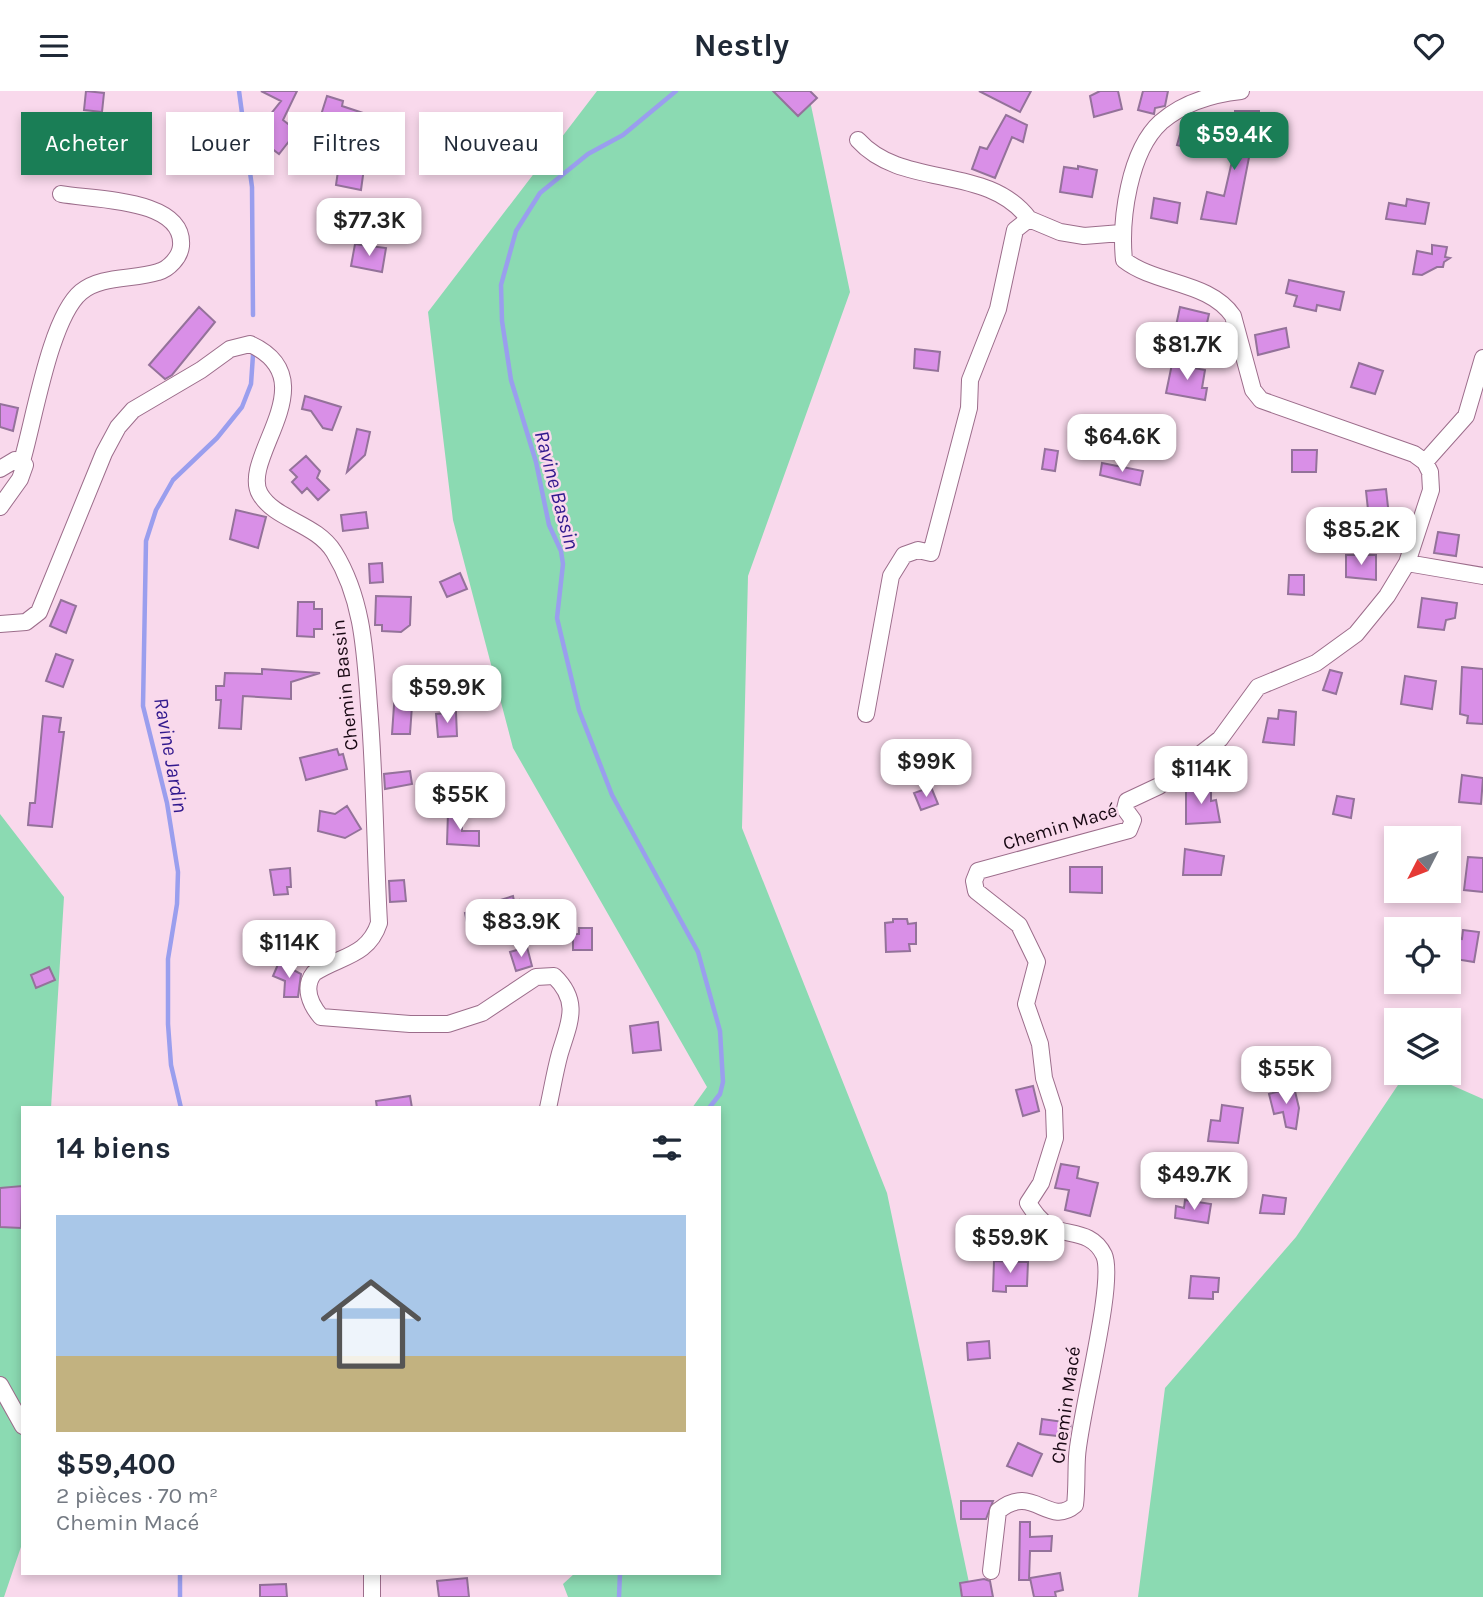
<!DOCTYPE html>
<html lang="fr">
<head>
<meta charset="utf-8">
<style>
	body { margin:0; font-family:Karla,sans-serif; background:#f6f6f7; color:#1f2937; height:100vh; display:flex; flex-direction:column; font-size:26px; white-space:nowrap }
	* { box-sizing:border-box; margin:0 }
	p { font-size:23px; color:#747a83 }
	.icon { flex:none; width:38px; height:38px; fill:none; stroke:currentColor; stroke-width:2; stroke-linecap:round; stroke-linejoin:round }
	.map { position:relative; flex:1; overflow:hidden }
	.details { position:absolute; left:21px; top:1015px; width:700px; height:469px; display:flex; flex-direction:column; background:#fff; border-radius:0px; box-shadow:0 4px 10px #0003 }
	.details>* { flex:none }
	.banner { position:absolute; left:21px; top:21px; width:700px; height:63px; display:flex; gap:14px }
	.needle { width:46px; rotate:228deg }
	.tools { position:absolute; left:1384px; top:735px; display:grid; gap:14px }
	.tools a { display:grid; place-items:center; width:77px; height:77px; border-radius:0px; background:#fff; box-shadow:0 4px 10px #0003; font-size:35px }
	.price { position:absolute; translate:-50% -60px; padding:0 16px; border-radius:14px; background:#fff; color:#222; font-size:23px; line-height:46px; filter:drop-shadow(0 2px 4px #0008) }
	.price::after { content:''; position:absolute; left:50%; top:42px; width:21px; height:16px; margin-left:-10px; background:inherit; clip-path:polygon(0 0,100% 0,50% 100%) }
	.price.selected { background:#1a7e56; color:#fff }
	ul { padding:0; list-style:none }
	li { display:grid; align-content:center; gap:14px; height:371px; padding:0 35px }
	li+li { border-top:2px solid #e0e1e3 }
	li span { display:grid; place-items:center; height:217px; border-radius:0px; color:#555 }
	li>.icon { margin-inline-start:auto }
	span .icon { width:126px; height:126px; fill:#fffc; stroke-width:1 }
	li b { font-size:30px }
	h2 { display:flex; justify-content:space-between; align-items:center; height:84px; padding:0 35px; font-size:30px }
	.tag { padding:0 24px; border-radius:0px; background:#fff; box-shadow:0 4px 10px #0003; font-size:24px; line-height:63px }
	.tag.selected { background:#1a7e56; color:#fff }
	header { display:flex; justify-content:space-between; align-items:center; height:91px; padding:0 35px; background:#fff; font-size:32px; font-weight:700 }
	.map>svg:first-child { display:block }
</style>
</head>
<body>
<header><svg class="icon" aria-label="menu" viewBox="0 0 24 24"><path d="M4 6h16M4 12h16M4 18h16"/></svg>Nestly<svg class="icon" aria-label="heart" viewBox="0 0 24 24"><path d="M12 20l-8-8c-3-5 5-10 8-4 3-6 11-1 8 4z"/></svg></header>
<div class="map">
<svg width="1483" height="1506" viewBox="0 0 1483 1506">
	<rect width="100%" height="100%" fill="#f9d9ec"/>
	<path fill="#8bdab2" d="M 597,0 L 808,0 L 850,201 L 748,485 L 742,737 L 887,1102 L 972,1506 L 568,1506 L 563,1493 L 575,1482 L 719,1482 L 719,1017 L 692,1017 L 707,996 L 513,657 L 453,429 L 428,221 Z
		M 0,723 L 64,806 L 51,1017 L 23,1017 L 23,1450 L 4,1506 L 0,1506 Z
		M 1406,982 L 1424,982 L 1483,1008 L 1483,1506 L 1138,1506 L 1165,1297 L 1296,1146 Z"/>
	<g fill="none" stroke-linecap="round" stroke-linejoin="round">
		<path stroke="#9a9eee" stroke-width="4.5" d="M 239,0 L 252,96 L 253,224
			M 676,0 L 623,44 L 588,63 L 540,102 L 516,140 L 501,194 L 502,230 L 511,289 L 536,371 L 549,434 L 561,460 L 563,473 L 557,527 L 579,619 L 612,704 L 698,861 L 720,940 L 723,991 L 720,1003 L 709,1017
			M 181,1017 L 171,974 L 168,933 L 168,868 L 177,813 L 178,781 L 167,712 L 143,615 L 146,450 L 156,419 L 173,389 L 217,347 L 242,316 L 251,293 L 253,264
			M 180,1506 L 180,1482
			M 619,1506 L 620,1482"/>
	</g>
	<path fill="#d98fe7" stroke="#94729a" stroke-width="2" d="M 86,0 L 104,2 L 102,21 L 84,19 Z
		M 261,0 L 297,0 L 283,29 L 297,40 L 279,63 L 254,44 L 281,10 Z
		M 773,0 L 810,0 L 817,7 L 798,25 Z
		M 979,0 L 1031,0 L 1020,21 Z
		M 1100,0 L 1118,0 L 1122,18 L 1094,26 L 1090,5 Z
		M 1143,0 L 1168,0 L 1165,15 L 1155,17 L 1154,23 L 1138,19 Z
		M 327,5 L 343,10 L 342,15 L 363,22 L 360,34 L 321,24 Z
		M 1235,20 L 1259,20 L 1258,51 L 1252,51 L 1236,133 L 1201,128 L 1207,101 L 1224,105 L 1238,44 L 1235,44 Z
		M 1006,24 L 1027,34 L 1023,51 L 1012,46 L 995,87 L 972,78 L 980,56 L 987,58 Z
		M 1181,40 L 1203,45 L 1200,60 L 1177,54 Z
		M 339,73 L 364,77 L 361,99 L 336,94 Z
		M 1078,75 L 1097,79 L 1092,106 L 1060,101 L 1064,76 L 1078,78 Z
		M 1154,107 L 1180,112 L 1177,132 L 1151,127 Z
		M 1407,108 L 1429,112 L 1425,133 L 1386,128 L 1389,112 L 1406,115 Z
		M 355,153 L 386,157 L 382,181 L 351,175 Z
		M 1432,154 L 1447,156 L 1445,166 L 1450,167 L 1444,171 L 1443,176 L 1437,176 L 1422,184 L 1413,183 L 1417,160 L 1432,163 Z
		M 1289,189 L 1344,201 L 1340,219 L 1317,214 L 1316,220 L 1294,215 L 1297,205 L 1286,202 Z
		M 199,216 L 215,231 L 172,284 L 165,288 L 149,274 Z
		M 1180,216 L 1209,223 L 1205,241 L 1196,239 L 1193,253 L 1173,249 Z
		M 1286,237 L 1289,256 L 1258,264 L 1255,244 Z
		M 915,258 L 940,261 L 938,280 L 914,277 Z
		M 1359,272 L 1383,280 L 1375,303 L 1351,296 Z
		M 1172,273 L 1205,279 L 1202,297 L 1207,297 L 1205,309 L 1166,302 Z
		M 305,305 L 341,316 L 332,339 L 323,337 L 311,320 L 302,318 Z
		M 0,313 L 18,317 L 13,340 L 0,336 Z
		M 357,338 L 370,341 L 365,364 L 347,381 Z
		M 1045,358 L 1058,360 L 1055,380 L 1042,378 Z
		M 1292,359 L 1317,359 L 1316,381 L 1292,381 Z
		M 306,365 L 320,380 L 317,387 L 329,399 L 318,409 L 307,397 L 302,402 L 292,391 L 297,386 L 290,379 Z
		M 1102,372 L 1143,380 L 1140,394 L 1100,384 Z
		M 1386,398 L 1389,425 L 1369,428 L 1366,400 Z
		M 236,419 L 266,426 L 258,457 L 230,448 Z
		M 366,421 L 368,437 L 343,440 L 341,424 Z
		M 1438,441 L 1459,444 L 1456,465 L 1434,462 Z
		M 1346,464 L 1376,464 L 1376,489 L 1346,486 Z
		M 382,472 L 383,491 L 370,492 L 369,473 Z
		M 460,482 L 467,498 L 447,506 L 440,491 Z
		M 1289,484 L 1304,484 L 1304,504 L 1288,503 Z
		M 376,505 L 411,506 L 410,534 L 401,541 L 382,540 L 382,534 L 375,534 Z
		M 1422,507 L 1457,512 L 1455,527 L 1446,529 L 1444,539 L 1418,536 Z
		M 61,509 L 76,515 L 66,542 L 50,535 Z
		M 298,511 L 314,511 L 314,518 L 322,518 L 322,538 L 314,538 L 314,546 L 297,545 Z
		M 56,563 L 73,569 L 63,596 L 46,590 Z
		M 1462,576 L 1483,578 L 1483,633 L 1467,632 L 1468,625 L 1460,623 Z
		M 262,578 L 320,582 L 291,591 L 291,608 L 243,605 L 241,638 L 219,637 L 221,609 L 216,609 L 216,595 L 224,595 L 225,582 L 262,583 Z
		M 1330,579 L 1342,582 L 1336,603 L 1323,599 Z
		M 1405,585 L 1436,590 L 1432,618 L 1401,613 Z
		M 395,600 L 413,600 L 410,643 L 392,643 Z
		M 1279,619 L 1296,621 L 1294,654 L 1263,651 L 1268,627 L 1278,628 Z
		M 456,621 L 457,645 L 438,646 L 436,623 Z
		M 43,625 L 61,627 L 59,641 L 64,641 L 52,736 L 28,734 L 30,712 L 35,712 Z
		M 337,658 L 339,664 L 343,663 L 347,678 L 306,689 L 300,667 Z
		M 410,680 L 412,693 L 385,698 L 384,683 Z
		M 1462,684 L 1483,687 L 1481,713 L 1459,711 Z
		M 1186,695 L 1211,695 L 1211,710 L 1216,709 L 1220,731 L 1186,733 Z
		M 931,696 L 938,713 L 921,719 L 914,702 Z
		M 1337,705 L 1354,708 L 1351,727 L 1333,723 Z
		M 347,715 L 361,738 L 345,747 L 318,740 L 320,720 L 335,723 Z
		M 448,721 L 462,722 L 462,740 L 479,740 L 479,755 L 447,753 Z
		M 1185,758 L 1224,765 L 1221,784 L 1183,784 Z
		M 1468,766 L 1483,767 L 1483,801 L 1464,799 Z
		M 1070,776 L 1102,776 L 1102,802 L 1070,801 Z
		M 290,777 L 291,796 L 287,796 L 288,803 L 274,804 L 270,779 Z
		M 404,789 L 406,810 L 390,811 L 389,790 Z
		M 513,805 L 514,810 L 519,809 L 521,818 L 495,826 L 497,832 L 468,836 L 465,822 L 499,814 L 497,810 Z
		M 893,828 L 907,828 L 908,833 L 916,832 L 916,853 L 909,853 L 910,860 L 886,861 L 885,832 L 893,831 Z
		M 579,837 L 592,837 L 592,859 L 573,859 L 573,843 L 579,843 Z
		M 1463,839 L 1479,841 L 1474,871 L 1449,867 L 1449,846 L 1462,848 Z
		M 527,856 L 532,875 L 516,880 L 510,861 Z
		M 279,871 L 301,883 L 298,906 L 284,906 L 285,890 L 273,885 Z
		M 49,876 L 55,889 L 36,897 L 31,884 Z
		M 658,931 L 661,959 L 633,962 L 630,935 Z
		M 1033,995 L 1039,1020 L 1023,1025 L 1016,999 Z
		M 1294,996 L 1299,1017 L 1296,1038 L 1286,1036 L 1283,1021 L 1274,1023 L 1269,1003 Z
		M 410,1005 L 412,1017 L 377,1017 L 376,1010 Z
		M 1222,1014 L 1243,1017 L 1238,1052 L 1208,1050 L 1211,1029 L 1220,1030 Z
		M 1061,1073 L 1079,1076 L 1077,1087 L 1098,1092 L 1090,1125 L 1065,1119 L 1069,1099 L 1055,1097 Z
		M 22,1095 L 21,1137 L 0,1136 L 0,1097 Z
		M 1263,1104 L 1286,1107 L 1284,1123 L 1260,1122 Z
		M 1185,1109 L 1211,1113 L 1208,1132 L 1175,1127 L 1176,1115 L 1184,1117 Z
		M 994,1170 L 1028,1171 L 1027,1195 L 1006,1195 L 1006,1201 L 993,1200 Z
		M 1191,1185 L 1219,1187 L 1218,1201 L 1213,1201 L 1213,1208 L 1189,1207 Z
		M 989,1250 L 990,1267 L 968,1269 L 967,1252 Z
		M 1042,1328 L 1071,1332 L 1070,1339 L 1066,1346 L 1040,1343 Z
		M 1018,1352 L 1042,1363 L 1032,1385 L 1007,1375 Z
		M 961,1410 L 993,1410 L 986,1428 L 961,1428 Z
		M 1020,1431 L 1030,1431 L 1030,1446 L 1052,1445 L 1051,1460 L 1030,1460 L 1029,1489 L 1019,1489 Z
		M 1060,1482 L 1063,1499 L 1055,1501 L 1056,1506 L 1034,1506 L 1030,1487 Z
		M 467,1487 L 469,1506 L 439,1506 L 437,1490 Z
		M 984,1488 L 990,1490 L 993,1506 L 962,1506 L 960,1492 Z
		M 286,1493 L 287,1506 L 260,1506 L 260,1494 Z"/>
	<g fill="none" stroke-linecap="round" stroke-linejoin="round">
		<defs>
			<path id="minor" d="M 858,49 C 903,99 987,72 1029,128
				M 22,370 C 34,330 50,227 81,201 C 101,184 134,189 158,181 C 169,178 180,166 181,155 C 185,107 93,109 61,103
				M 1425,371 L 1466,325 L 1483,267
				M 0,378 L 15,369 L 25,374 L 20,388 L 0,416
				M 1407,472 L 1483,485
				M 0,533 L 26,531 L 39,521 L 104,362 L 118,336 L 133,319 L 201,279 L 230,258 L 250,253 C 329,289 239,367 260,403 C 275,429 316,432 334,461 C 363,508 365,561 369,615 C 375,687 375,760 379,832 C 368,866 339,865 314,882 C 303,896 310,913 321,926 L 410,933 L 448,933 L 482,922 L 536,886 L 554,885 C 581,911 569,932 560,962 C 555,980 552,999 548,1017
				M 866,623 L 891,485 L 904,464 L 918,459 L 931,462 L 969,317 L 970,289 L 998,218 L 1015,139 L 1029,128 L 1060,141 L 1084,145 L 1121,142
				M 0,1294 L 23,1335
				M 991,1480 L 998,1420 C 1033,1391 1048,1437 1075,1414 C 1077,1398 1076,1382 1077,1366 C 1079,1327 1116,1191 1104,1164 C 1092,1139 1068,1145 1050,1136 C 1040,1130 1034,1121 1028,1112 L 1041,1092 L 1055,1047 L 1054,1018 L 1044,987 L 1040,953 L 1026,913 L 1037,871 L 1019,834 L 976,800 L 974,790 L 978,780 L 1129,739 L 1133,729 L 1125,718 L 1127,710 L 1159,695 L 1220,648 L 1258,596 L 1316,572 L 1356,543 L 1387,505 L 1407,472 L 1431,399 L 1430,381 L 1425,371 L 1414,363 L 1261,309 L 1253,299 L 1233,225 C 1209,190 1156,194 1124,169 C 1120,129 1129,60 1161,31 C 1183,12 1213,3 1241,0
				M 372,1506 L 372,1482"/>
		</defs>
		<use href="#minor" stroke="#9c6d8b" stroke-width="18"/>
		<use href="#minor" stroke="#fff" stroke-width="16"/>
	</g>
	<g text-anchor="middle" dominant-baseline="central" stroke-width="5" stroke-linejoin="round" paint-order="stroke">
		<g font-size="19" fill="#180813" stroke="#f9d9ec">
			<text transform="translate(345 594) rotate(-96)">Chemin Bassin</text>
			<text transform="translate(1060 736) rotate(-17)">Chemin Macé</text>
			<text transform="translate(1066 1314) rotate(-82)">Chemin Macé</text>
		</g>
		<g font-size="21" font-style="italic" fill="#31188d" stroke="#f9d9ec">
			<text transform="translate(557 399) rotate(75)">Ravine Bassin</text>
			<text transform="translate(171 664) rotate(80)">Ravine Jardin</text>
		</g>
	</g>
</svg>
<div class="tools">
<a><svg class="needle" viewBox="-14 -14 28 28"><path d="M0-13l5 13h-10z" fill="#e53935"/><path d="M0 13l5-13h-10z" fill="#747a83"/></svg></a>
<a><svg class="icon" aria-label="locate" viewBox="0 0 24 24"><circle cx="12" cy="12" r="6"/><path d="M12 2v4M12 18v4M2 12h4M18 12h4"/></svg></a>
<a><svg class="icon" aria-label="layers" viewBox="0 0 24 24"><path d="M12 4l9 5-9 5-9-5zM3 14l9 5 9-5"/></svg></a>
</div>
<b class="price selected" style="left:1234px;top:81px">$59.4K</b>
<b class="price" style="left:369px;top:167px">$77.3K</b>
<b class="price" style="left:1187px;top:291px">$81.7K</b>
<b class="price" style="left:1122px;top:383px">$64.6K</b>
<b class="price" style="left:1361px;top:476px">$85.2K</b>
<b class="price" style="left:447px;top:634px">$59.9K</b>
<b class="price" style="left:926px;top:708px">$99K</b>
<b class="price" style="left:1201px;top:715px">$114K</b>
<b class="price" style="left:460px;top:741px">$55K</b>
<b class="price" style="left:521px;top:868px">$83.9K</b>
<b class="price" style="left:289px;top:889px">$114K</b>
<b class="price" style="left:1286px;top:1015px">$55K</b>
<b class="price" style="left:1194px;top:1121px">$49.7K</b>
<b class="price" style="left:1010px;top:1184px">$59.9K</b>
<div class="banner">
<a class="tag selected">Acheter</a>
<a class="tag">Louer</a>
<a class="tag">Filtres</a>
<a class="tag">Nouveau</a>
</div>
<section class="details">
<h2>14 biens<svg class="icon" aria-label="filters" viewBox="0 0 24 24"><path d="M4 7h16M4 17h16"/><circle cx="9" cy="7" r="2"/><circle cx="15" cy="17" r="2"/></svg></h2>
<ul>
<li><span style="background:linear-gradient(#a9c7e8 65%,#c2b280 0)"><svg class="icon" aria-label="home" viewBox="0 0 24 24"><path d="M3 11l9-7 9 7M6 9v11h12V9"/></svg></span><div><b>$59,400</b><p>2 pièces · 70 m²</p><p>Chemin Macé</p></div></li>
</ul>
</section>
</div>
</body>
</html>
